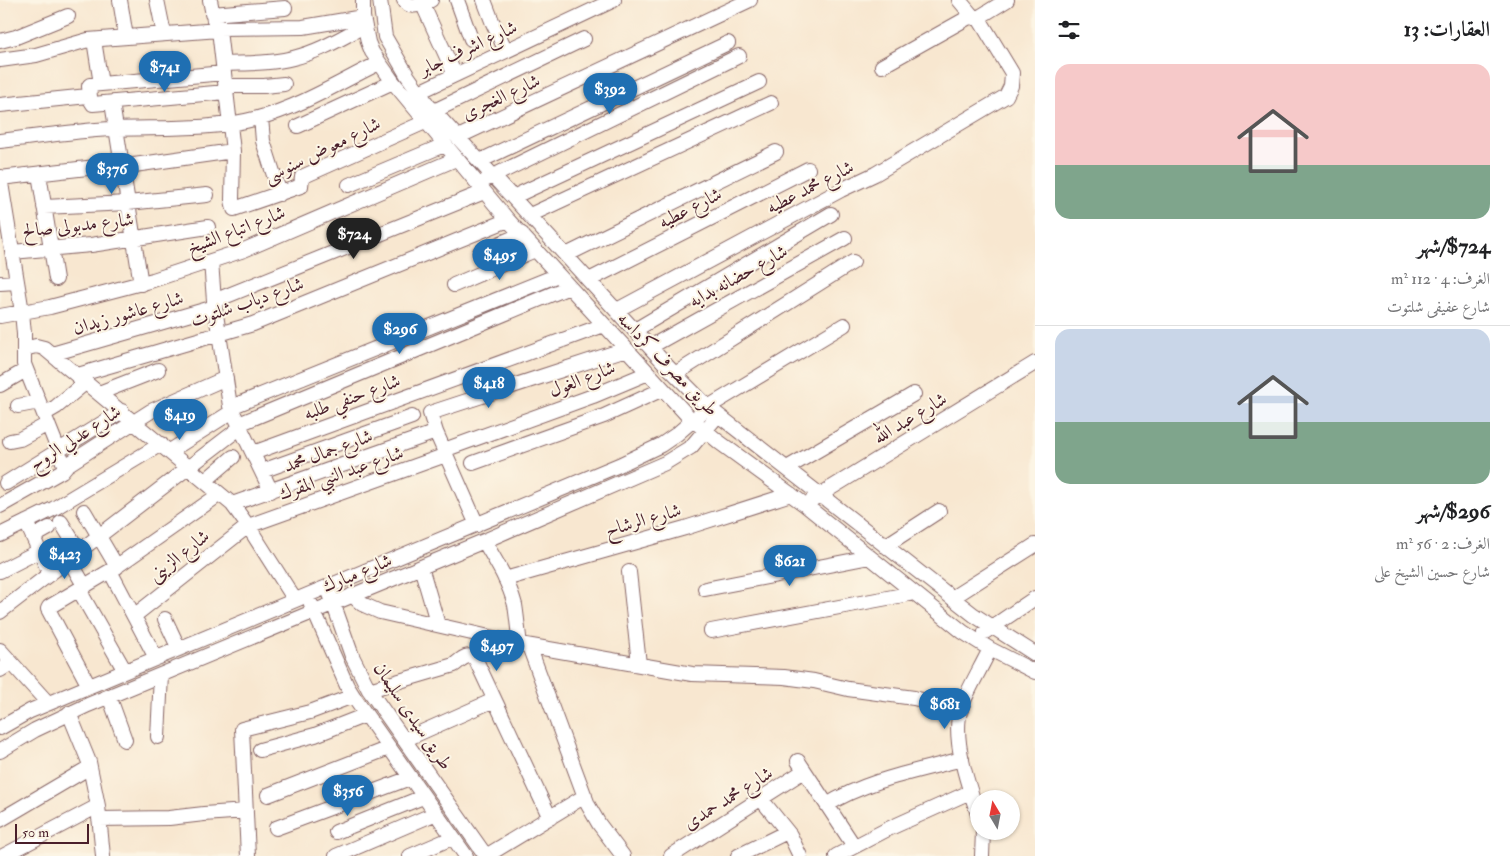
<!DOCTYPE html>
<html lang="ar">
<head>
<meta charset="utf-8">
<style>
	body { margin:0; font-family:"IM FELL Double Pica",Amiri,serif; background:#f2f2f2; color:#202124; direction:rtl; height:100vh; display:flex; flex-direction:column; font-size:19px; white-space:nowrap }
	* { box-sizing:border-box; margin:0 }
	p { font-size:16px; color:#757577 }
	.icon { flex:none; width:28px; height:28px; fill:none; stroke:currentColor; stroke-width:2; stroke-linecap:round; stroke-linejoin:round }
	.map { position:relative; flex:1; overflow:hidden; direction:ltr }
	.details { display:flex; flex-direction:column; background:#fff; width:475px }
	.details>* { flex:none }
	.needle { width:32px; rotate:350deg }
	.controls { position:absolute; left:970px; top:790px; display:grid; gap:10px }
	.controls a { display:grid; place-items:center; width:50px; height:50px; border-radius:50%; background:#fff; box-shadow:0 1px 4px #0004; font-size:25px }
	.scale { position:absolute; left:15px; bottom:12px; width:74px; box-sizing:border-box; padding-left:5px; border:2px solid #4a1f2b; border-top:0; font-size:14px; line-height:18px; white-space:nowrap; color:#4a1f2b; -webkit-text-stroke:4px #fcf5e5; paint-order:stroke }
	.price { position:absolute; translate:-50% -42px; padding:0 11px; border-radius:18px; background:#1f6fb2; color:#fff; font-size:16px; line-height:32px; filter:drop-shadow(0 1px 2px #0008) }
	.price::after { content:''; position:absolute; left:50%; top:30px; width:15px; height:11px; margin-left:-8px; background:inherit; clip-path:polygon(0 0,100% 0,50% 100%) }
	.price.on { background:#222; color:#fff }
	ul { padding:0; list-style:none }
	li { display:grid; align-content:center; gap:10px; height:265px; padding:0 20px }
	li+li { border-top:1px solid #e0e0e0 }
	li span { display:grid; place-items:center; height:155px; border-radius:15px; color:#555 }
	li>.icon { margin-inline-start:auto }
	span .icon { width:90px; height:90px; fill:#fffc; stroke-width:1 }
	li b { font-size:21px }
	h2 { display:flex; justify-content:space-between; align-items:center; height:60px; padding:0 20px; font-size:21px }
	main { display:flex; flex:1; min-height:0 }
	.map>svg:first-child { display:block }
</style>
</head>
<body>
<main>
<section class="details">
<h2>العقارات: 13<svg class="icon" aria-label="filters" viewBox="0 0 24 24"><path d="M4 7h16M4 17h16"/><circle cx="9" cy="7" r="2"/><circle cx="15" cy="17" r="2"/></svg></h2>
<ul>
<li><span style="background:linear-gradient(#f6c9c9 65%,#7fa58c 0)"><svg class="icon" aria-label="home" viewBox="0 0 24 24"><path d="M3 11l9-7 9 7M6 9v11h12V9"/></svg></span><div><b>$724/شهر</b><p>الغرف: 4 · 112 m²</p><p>شارع عفيفى شلتوت</p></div></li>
<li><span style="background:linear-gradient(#c9d6e8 60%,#7fa58c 0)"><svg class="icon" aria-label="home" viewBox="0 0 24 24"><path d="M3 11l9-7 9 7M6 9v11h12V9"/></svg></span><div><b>$296/شهر</b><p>الغرف: 2 · 56 m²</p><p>شارع حسين الشيخ على</p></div></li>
</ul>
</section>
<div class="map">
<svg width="1035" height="856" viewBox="0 0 1035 856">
	<rect width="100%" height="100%" fill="#fcf5e5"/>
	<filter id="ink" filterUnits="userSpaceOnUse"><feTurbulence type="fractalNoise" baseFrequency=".02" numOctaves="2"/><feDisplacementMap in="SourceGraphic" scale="10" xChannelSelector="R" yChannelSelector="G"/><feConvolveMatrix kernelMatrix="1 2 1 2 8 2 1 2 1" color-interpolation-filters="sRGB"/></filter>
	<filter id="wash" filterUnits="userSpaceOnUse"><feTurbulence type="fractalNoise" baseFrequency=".0096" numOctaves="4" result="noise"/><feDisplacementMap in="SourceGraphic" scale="20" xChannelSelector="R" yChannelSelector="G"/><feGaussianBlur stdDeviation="1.12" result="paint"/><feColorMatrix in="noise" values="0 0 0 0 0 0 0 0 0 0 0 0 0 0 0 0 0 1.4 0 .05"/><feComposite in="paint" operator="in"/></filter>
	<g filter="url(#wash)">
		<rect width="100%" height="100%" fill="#f8e7d0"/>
	</g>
	<g filter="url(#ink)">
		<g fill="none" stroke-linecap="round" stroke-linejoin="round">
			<defs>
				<path id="minor" d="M 120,0 L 126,37
					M 157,0 L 164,34
					M 210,0 L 214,20 L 219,30 L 233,151 L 232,200 L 234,209 L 301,186 L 302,177 L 425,122
					M 363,0 L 363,17 L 368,42 L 372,52 L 393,82 L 508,220 L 687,415 L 719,442 L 804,504 L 963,632 L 990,649 L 1035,672
					M 380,0 L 385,37 L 407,75 L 428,105 L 669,368 L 708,407 L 974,615 L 1035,654
					M 404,0 C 410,11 422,3 431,0
					M 457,0 L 471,39
					M 484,0 L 492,21 L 506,51
					M 959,0 L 974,18 L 981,16 L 1007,0
					M 422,3 L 455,75
					M 212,14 L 285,8
					M 218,28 L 303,27 L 363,17
					M 94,40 L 101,84
					M 0,41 L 16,37 L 68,16
					M 0,60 L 36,55 L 88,40 L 219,30
					M 223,64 C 246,63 270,64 293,58 C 319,52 341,38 364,26
					M 882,66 L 971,16
					M 225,86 L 264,86 L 284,84
					M 419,92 L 614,0
					M 90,97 L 89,86 L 90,85 L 224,73
					M 112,103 L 141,284
					M 0,105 L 88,96 L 93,104 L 226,92
					M 434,111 L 584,39
					M 261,117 L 263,141 L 280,194
					M 298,126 L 393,82
					M 458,137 L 750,0
					M 0,141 C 36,137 73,131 110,129 C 159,127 210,131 258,118 C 300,107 340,82 379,63
					M 480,161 L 728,43
					M 39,174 L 56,279
					M 0,177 L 22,312 L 24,334 L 24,364 L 65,467
					M 0,178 L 122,164 L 127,166 L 233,151
					M 487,179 L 739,56
					M 349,185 L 444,145
					M 513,197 L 759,82
					M 44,207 L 128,203 L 207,195
					M 530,215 L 771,103
					M 12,252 L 91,245 L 208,227
					M 480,252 L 522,234
					M 566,255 L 776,152
					M 211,261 L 214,301 L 230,406 L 271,491
					M 589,280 L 808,169
					M 0,283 L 17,282
					M 454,285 L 535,250
					M 214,301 L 484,192
					M 617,310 L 841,190 L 875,174 L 1006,96 L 1011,86 L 1012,73 L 978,17
					M 0,316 L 50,307 L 153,280 L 244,250 L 456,159
					M 635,330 L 831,214
					M 650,347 L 845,238
					M 24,349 L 36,346 L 44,348 L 232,504 L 248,526 L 295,600
					M 52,354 L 215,307
					M 675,374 L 853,262
					M 78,375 L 253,324 L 508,220
					M 0,385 L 26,370
					M 99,393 L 158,370
					M 18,406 L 39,402
					M 231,407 L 558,275
					M 44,414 L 56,407 L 86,382
					M 239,424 L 569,287
					M 10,441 L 20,439 L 48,424
					M 444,450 L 593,396 L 648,373
					M 170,451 L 233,411
					M 253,453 L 604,325
					M 473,463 L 604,416 L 663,389
					M 787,468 L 914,394
					M 262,471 L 412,417
					M 205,481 L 233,457
					M 6,483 L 122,411
					M 813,499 L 1035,363
					M 232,504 L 436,432
					M 0,506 L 62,471 L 67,465 L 151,411 L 226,378
					M 84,511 L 117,567
					M 26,522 L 50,574
					M 61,522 L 79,551
					M 477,525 L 436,432 L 430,413 L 626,349
					M 0,535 L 53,509 L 161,444
					M 33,537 L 49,528
					M 484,541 C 496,561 509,582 515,605 C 517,617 518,631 520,644
					M 885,546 L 939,511
					M 69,559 L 85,587
					M 421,567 L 438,625
					M 0,571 L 39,551
					M 110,571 L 156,658
					M 629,572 L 639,664
					M 505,579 L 685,528 L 791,494
					M 705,589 L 870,557
					M 79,590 L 125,671
					M 330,594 L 352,656 L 369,690 L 486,856
					M 352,595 L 362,604 L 380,612 L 520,644 L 692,674 L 784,677 L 814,681 L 848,689 L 914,698 L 961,710
					M 952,598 L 1035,545
					M 311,604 L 347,686 L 355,699 L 466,856
					M 0,612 L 241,427
					M 134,616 L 248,526 L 446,455
					M 165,619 L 179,649
					M 711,631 L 914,593
					M 985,632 L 1035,598
					M 529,646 L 588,805 L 599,824 L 623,856
					M 0,650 L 48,703
					M 0,670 L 11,663
					M 89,686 L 48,609 L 49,607 L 110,571 L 220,494
					M 369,690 L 454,665 C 461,660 466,653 475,658 L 550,818
					M 109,696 L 125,740
					M 69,713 L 89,762 L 98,806 L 103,856
					M 0,728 L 30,711 L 619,465 L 661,445 L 677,434 L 708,407 L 844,325
					M 158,737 L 161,675
					M 404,740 L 494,700
					M 260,750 L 315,735 L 366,715
					M 0,751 L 35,730 L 88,705 L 484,541 L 665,463 L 691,447 L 718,415
					M 798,761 L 854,846
					M 268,795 L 389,748
					M 761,799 L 790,835 L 800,856
					M 827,805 C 866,780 918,771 962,759
					M 979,817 C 969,788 951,738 961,708 C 968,689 981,668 990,649
					M 99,819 L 169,818 L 204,814 L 246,811
					M 0,820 L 90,767
					M 276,828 L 410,778
					M 336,832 L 423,797
					M 3,856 L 98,806
					M 248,856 L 242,729 L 310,712 L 353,696
					M 336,856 L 434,814
					M 410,856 L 452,838
					M 486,856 L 585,796
					M 671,856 L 804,771
					M 738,856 L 787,832
					M 836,856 L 888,829 L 970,792
					M 982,856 L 983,831"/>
			</defs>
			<use href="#minor" stroke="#876565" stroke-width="16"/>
			<use href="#minor" stroke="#fff" stroke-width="14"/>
		</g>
	</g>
	<g text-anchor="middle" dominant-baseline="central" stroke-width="4" stroke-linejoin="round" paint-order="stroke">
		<g font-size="19" fill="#4a1f2b" stroke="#fcf5e5">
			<text transform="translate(468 48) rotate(-25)">شارع اشرف جابر</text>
			<text transform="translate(501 97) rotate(-25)">شارع الغجرى</text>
			<text transform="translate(322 150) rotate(-26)">شارع معوض سنوسى</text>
			<text transform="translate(810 187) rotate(-27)">شارع محمد عطيه</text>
			<text transform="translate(690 208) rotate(-27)">شارع عطيه</text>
			<text transform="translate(78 225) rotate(-6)">شارع مدبولى صالح</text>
			<text transform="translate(236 230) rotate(-21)">شارع اتباع الشيخ</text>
			<text transform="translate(738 276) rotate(-29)">شارع حضانه بدايه</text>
			<text transform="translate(247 302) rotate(-19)">شارع دياب شلتوت</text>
			<text transform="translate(128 313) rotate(-16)">شارع عاشور زيدان</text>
			<text transform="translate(668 364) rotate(46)">طريق مصرف كرداسه</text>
			<text transform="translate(582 379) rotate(-21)">شارع الغول</text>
			<text transform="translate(352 397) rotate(-20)">شارع حنفي طلبه</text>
			<text transform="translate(910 418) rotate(-31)">شارع عبد الله</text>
			<text transform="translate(75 438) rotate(-33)">شارع عدلي الروح</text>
			<text transform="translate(328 451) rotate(-20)">شارع جمال محمد</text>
			<text transform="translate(341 473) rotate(-19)">شارع عبد النبي المقرك</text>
			<text transform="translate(643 520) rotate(-16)">شارع الرشاح</text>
			<text transform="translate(179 556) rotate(-39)">شارع الزينى</text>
			<text transform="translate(357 573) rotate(-22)">شارع مبارك</text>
			<text transform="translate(413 716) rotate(56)">طريق سيدى سليمان</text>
			<text transform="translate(728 798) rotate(-32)">شارع محمد حمدى</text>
		</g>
	</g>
</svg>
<div class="controls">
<a><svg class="needle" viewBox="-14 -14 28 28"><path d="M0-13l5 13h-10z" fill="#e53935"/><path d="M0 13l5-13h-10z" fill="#757577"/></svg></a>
</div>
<div class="scale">50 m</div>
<b class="price" style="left:165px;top:93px">$741</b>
<b class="price" style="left:610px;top:115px">$392</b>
<b class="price" style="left:112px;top:195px">$376</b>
<b class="price on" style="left:354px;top:260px">$724</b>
<b class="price" style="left:500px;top:281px">$495</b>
<b class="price" style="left:400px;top:355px">$296</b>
<b class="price" style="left:489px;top:409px">$418</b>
<b class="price" style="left:180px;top:441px">$419</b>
<b class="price" style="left:65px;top:580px">$423</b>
<b class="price" style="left:790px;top:587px">$621</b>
<b class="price" style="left:497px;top:672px">$497</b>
<b class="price" style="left:945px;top:730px">$681</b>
<b class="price" style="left:348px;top:817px">$356</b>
</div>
</main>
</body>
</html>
